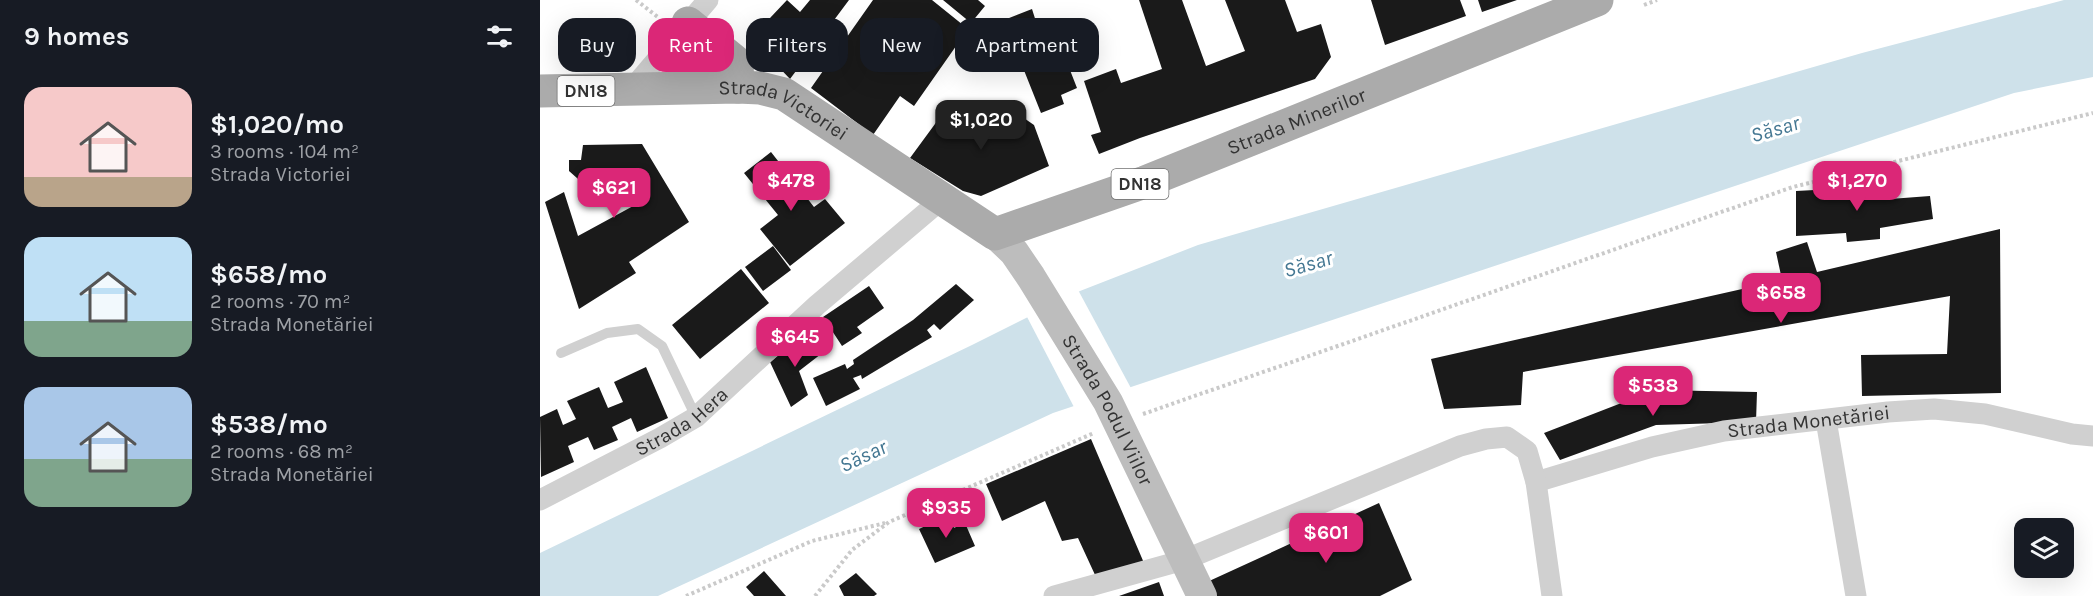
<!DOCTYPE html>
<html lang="en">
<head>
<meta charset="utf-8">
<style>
	body { margin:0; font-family:Karla,sans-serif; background:#20242c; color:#f1f3f6; height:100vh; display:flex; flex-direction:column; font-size:22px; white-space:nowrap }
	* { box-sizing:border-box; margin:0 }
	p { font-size:20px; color:#9ea1a6 }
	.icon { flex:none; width:33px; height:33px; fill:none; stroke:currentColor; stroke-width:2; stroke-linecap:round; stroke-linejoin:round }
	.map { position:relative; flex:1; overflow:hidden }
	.details { display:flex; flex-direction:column; background:#171b24; width:540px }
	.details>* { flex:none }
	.banner { position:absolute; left:18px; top:18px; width:570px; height:54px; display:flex; gap:12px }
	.fabs { position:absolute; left:1474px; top:518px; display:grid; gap:12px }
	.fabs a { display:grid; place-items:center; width:60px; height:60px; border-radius:12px; background:#171b24; box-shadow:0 6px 24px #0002; font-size:30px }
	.price { position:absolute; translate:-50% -51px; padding:0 14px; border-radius:12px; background:#db2777; color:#fff; font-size:20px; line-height:39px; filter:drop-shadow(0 2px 3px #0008) }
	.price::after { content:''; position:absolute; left:50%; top:36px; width:18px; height:14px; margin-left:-9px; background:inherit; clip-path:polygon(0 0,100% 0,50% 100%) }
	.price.on { background:#222; color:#fff }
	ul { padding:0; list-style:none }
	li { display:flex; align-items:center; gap:18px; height:150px; padding:0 24px }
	li span { display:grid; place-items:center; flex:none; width:168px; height:120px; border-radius:18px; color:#555 }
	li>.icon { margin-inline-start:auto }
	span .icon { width:72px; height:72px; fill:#fffc; stroke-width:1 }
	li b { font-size:26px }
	h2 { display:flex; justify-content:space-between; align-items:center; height:72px; padding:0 24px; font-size:26px }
	.tag { padding:0 21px; border-radius:18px; background:#171b24; box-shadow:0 6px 24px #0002; font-size:21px; line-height:54px }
	.tag.on { background:#db2777; color:#fff }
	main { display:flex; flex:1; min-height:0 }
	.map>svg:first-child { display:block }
</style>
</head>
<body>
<main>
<section class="details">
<h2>9 homes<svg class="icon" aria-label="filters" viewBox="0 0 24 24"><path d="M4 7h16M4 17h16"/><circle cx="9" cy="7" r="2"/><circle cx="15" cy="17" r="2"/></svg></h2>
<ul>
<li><span style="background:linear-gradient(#f6c9c9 75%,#b9a48a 0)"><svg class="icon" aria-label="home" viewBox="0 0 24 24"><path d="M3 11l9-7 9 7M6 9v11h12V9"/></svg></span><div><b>$1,020/mo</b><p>3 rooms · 104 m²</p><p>Strada Victoriei</p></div></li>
<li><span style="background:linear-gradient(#bfe0f5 70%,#7fa58c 0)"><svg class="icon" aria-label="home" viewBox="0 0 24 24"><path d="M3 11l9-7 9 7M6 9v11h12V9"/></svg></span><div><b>$658/mo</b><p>2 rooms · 70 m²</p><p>Strada Monetăriei</p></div></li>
<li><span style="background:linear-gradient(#a9c7e8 60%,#7fa58c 0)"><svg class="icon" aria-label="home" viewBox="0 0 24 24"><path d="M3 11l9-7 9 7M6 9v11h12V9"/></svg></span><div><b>$538/mo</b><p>2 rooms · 68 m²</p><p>Strada Monetăriei</p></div></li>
</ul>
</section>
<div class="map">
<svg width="1553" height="596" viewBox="0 0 1553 596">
	<rect width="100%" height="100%" fill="#fff"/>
	<path fill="#cee1ea" d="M 1524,0 L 1553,0 L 1553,77 L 1474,93 L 513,413 L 118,596 L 0,596 L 0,553 L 432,345 L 540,291 L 658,245 L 1322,53 Z"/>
	<path fill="#fff" d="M 537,288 L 592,390 L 535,409 L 486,315 Z"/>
	<path fill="#1a1a1a" d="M 247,0 L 260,12 L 270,0 L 309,0 L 250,79 L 211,38 Z
		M 333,0 L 392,0 L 428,29 L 374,106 L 360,96 L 333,135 L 271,88 Z
		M 403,0 L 438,0 L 445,6 L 431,23 Z
		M 599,0 L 642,0 L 666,66 L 705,51 L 685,0 L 745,0 L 757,32 L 781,24 L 791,57 L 775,79 L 600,138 L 559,154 L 551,135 L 561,132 L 544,81 L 576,69 L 581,83 L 622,69 Z
		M 831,0 L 920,0 L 926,16 L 845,45 Z
		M 938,0 L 977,0 L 942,12 Z
		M 492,9 L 512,72 L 528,65 L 537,88 L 521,95 L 524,104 L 501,113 L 464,20 Z
		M 406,109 L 445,116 L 478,114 L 494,125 L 509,166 L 441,196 L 423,191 L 370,158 Z
		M 102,144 L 149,222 L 89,262 L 96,273 L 39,309 L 5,202 L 24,192 L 38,236 L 95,205 L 80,180 L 55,194 L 29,171 L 29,160 L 41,160 L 43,145 Z
		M 231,152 L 274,207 L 285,199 L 305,223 L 250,266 L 220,229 L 238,215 L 204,173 Z
		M 1350,186 L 1350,199 L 1390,196 L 1393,219 L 1340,228 L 1340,239 L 1307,242 L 1306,233 L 1256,236 L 1256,191 Z
		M 1460,229 L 1461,393 L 1322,396 L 1321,355 L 1407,354 L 1410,296 L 983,372 L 981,405 L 904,409 L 891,359 L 1242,280 L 1236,252 L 1267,242 L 1277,272 Z
		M 233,246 L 251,270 L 223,291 L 205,267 Z
		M 201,269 L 229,303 L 160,359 L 132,325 Z
		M 416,284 L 434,300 L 400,330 L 394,324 L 387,330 L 392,337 L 322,379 L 321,375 L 313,378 L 320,389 L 286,406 L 273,378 L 305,364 L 307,369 L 314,364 L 313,360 L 373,320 Z
		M 329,286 L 344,308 L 317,327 L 322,333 L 302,346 L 283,317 Z
		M 267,333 L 281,354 L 259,371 L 268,395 L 251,407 L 230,362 Z
		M 106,367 L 128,418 L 97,432 L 91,418 L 72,427 L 78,440 L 54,450 L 48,437 L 28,446 L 34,462 L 1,477 L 0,417 L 17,409 L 23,425 L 36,419 L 27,401 L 59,387 L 68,408 L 83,402 L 74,382 Z
		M 1115,390 L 1217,392 L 1216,422 L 1116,425 L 1020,460 L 1004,433 Z
		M 551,439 L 604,563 L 556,577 L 538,538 L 522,541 L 505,501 L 462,521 L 446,484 Z
		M 839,503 L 872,580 L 840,596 L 674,596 L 667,582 Z
		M 409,515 L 414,528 L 425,523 L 435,546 L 395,563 L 379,529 Z
		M 224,571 L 246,596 L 214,596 L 206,587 Z
		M 316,573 L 337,594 L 334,596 L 304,596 L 299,586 Z
		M 619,582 L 624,596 L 579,596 Z"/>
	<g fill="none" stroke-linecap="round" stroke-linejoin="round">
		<path stroke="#cacaca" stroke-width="4" stroke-dasharray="3 3" stroke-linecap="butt" d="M 96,0 L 119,18
			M 1104,5 L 1117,0
			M 603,414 L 1253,187 L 1553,113
			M 146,596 L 272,541 L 345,523
			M 275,596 L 312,550 L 349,522 L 554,433"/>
		<path stroke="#d0d0d0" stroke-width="10" d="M 21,353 L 67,333 L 98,329 L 122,346 L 156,417"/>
		<g stroke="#d0d0d0" stroke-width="21">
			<path d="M 91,90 L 168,0"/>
			<path d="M 1286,420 L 1316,596"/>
			<path id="s1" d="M 996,482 L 1112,447 L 1184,431 L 1348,412 L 1394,409 L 1445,414 L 1532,434 L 1553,436"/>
			<path id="s2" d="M 0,500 L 120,438 L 156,417 L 277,305 L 401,200"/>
			<path d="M 514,596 L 644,560 L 920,446 L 946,439 L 967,437 L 987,451 L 996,482 L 1012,596"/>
		</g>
		<path stroke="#bdbdbd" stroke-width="30" id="s3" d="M 455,234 L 474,252 L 491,277 L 568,402 L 662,596"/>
		<g stroke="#ababab" stroke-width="33">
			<path d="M 148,23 L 197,63 L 198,87"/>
			<path id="s4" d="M 0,91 L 198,87 L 220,88 L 244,94 L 455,234 L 605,182 L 1057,0"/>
		</g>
	</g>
	<g text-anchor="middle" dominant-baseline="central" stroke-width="6" stroke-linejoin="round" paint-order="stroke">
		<g fill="#fff" stroke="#707070" stroke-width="1.5">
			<rect x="17.5" y="76" width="57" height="30" rx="4.5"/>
			<rect x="571.5" y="169" width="57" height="30" rx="4.5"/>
		</g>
		<g font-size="18" font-weight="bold" fill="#333">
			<text x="46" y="91">DN18</text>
			<text x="600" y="184">DN18</text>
		</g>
		<g font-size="20" fill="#333" stroke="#fff">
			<text stroke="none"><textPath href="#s4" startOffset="249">Strada Victoriei</textPath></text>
			<text stroke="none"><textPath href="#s4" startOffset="820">Strada Minerilor</textPath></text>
			<text stroke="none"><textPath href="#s3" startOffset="210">Strada Podul Viilor</textPath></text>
			<text stroke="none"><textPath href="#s2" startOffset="162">Strada Hera</textPath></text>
			<text stroke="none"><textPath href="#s1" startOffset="280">Strada Monetăriei</textPath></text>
		</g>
		<g font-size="21" font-style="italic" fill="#447792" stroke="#fff">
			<text transform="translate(1235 129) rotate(-16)">Săsar</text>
			<text transform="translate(768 264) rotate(-16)">Săsar</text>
			<text transform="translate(323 456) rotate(-25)">Săsar</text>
		</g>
	</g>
</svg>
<div class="fabs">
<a><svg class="icon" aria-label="layers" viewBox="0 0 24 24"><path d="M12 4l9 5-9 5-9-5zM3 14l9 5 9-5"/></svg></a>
</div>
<b class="price on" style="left:441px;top:151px">$1,020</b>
<b class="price" style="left:251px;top:212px">$478</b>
<b class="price" style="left:1317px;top:212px">$1,270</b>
<b class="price" style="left:74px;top:219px">$621</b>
<b class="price" style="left:1241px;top:324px">$658</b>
<b class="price" style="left:255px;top:368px">$645</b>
<b class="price" style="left:1113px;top:417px">$538</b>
<b class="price" style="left:406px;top:539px">$935</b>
<b class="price" style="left:786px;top:564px">$601</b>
<div class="banner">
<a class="tag">Buy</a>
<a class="tag on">Rent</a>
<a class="tag">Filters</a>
<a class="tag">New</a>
<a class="tag">Apartment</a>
</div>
</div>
</main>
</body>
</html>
